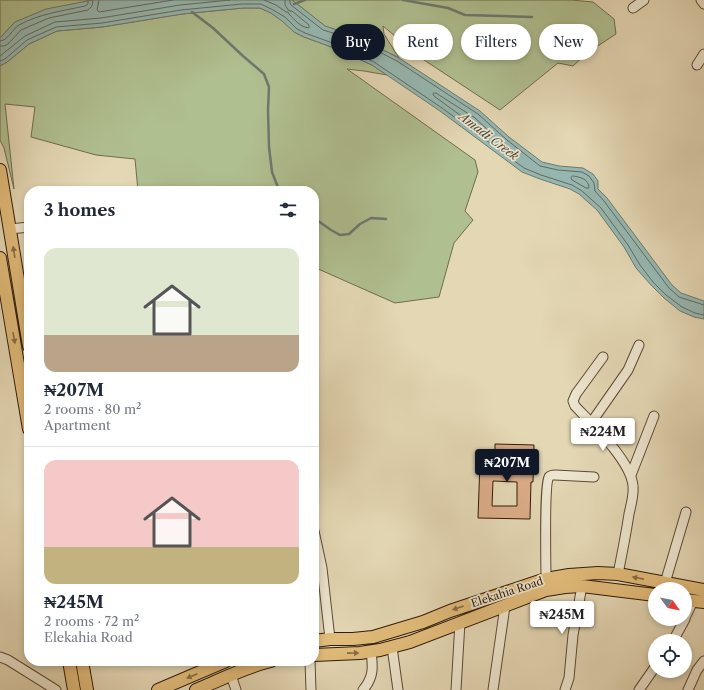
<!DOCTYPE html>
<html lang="en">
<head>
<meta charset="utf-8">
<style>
	body { margin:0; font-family:"Libre Caslon Text",serif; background:#f2f2f3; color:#1f2937; height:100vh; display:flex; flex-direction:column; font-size:15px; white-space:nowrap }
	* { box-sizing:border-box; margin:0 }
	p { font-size:13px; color:#747a83 }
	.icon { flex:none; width:22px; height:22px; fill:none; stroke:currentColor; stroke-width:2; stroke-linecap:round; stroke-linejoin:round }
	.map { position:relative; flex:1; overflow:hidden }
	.details { position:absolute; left:24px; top:186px; width:295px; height:480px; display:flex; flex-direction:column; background:#fff; border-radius:16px; box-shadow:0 2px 6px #0003 }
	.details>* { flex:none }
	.guide { position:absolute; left:331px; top:24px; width:313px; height:36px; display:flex; gap:8px }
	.needle { width:26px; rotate:123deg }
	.controls { position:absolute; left:648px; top:582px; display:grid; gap:8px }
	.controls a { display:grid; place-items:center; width:44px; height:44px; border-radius:50%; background:#fff; box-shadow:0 2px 6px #0003; font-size:20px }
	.price { position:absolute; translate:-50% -34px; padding:0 9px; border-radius:4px; background:#fff; color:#222; font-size:13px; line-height:26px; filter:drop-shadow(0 1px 2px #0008) }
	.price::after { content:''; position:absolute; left:50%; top:24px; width:12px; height:9px; margin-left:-6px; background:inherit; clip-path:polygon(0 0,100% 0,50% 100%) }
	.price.on { background:#111827; color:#fff }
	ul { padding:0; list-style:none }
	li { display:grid; align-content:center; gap:8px; height:212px; padding:0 20px }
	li+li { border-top:1px solid #e0e1e3 }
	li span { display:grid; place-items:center; height:124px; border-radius:12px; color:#555 }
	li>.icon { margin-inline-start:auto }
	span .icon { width:72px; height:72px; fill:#fffc; stroke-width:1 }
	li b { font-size:17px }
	h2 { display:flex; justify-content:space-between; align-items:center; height:48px; padding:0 20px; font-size:17px }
	.chip { padding:0 14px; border-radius:18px; background:#fff; box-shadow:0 2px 6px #0003; font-size:14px; line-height:36px }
	.chip.on { background:#111827; color:#fff }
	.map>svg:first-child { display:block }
</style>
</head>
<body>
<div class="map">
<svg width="704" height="690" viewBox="0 0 704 690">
	<rect width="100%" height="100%" fill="#e4d7b4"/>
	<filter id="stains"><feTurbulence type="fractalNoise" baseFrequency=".005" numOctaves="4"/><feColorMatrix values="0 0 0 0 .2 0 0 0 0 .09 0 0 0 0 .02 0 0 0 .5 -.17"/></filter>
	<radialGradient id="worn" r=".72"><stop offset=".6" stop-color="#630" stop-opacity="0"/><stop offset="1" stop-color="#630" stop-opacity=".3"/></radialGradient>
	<path fill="#b0bf90" stroke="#706c4d" d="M 0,0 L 93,0 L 46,10 L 15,22 L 0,38 Z
		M 292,0 L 571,0 L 593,2 L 614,19 L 616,34 L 587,53 L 573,66 L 558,63 L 500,110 L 421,58 L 383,26 L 384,34 L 399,58 L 357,37 L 325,26 Z
		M 243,8 L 260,8 L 271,13 L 283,21 L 294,32 L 304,37 L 337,49 L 372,65 L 387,75 L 364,71 L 347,69 L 475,160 L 478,172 L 465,211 L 473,220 L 454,243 L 439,297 L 395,303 L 316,268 L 314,268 L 314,191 L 138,191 L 135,159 L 96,155 L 31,137 L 35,107 L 5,104 L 14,189 L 4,148 L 0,140 L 0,66 L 7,62 L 29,44 L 57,31 L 102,27 L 182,14 Z"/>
	<path fill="#96b8b2" stroke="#6d796f" d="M 93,0 L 292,0 L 325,26 L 357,37 L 399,58 L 480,111 L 509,137 L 542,162 L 559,166 L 583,168 L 593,174 L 598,181 L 598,189 L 607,198 L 672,285 L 681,293 L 704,301 L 704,319 L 694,317 L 680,311 L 664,298 L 651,285 L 636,268 L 624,247 L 597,210 L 579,194 L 570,189 L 540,179 L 522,172 L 440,111 L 372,65 L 337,49 L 304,37 L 294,32 L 282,21 L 271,13 L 260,8 L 243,8 L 182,14 L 102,27 L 57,31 L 29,44 L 7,62 L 0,66 L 0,38 L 15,22 L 46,9 Z"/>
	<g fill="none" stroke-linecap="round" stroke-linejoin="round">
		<path stroke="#63695e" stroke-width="1" d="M 99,0 L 97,10 L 99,12 L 173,0
			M 264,0 L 276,5 L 286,12 L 288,12 L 289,14 C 295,20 300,27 309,28 L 309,25 L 292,11 L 289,11 L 285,5 L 285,0
			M 290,0 L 290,3 L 291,5 L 323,30 L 356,40 L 397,61 L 478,114 L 507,140 L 540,166 L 558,170 L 582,172 L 589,176 L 594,183 L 595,191 L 604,201 L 669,288 L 679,297 L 704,305
			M 0,41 C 9,40 12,29 19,25 C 39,14 62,11 85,6 L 88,4 L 88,0
			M 0,46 L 4,46 L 8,44 L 21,30 L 49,18 L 88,10 L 92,6 L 93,0
			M 0,56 L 25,36 L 55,22 L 101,18 L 180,5 L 230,0
			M 0,61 L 5,59 L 27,40 L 56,27 L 102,23 L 181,10 L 242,4 L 261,4 L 273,10 L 285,17 L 297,29 L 305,33 L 338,45 L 374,62 L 442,108 L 524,168 L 541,175 L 572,185 L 582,191 L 601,208 L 628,245 L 640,265 L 653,282 L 666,295 L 682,307 L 695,313 L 704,315
			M 434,93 L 436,93 L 475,118 L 490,132 L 490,134 L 487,135 L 434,96 L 433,94 Z
			M 573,176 C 580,177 589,179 589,188 L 586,188 L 572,180 L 571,178 Z"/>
		<path stroke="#6d796f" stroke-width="2.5" d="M 403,0 L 448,8 L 465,15 L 532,17
			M 294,4 L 305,0
			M 192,12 L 213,28 L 243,56 L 264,74 L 269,87 L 268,110 L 269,147 L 272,172 L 279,190 L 280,191
			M 314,218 L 331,230 L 340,235 L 349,234 L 360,224 L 371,218 L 386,219"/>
	</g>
	<path fill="#dbac88" stroke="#301a0a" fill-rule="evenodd" d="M 495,444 L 534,445 L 533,482 L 531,482 L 530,519 L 478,518 L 480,461 L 495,461 ZM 493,481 L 517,482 L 517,506 L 492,506 Z"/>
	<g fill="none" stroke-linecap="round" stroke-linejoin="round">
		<defs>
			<path id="minor" d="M 701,0 L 704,4
				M 633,8 L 644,0
				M 697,65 L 704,54
				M 10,229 L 29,227
				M 603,357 L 576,394 L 573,401 L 575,406 C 592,424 631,461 633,486 C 634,495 631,505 629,514 C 626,534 622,554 618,574
				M 591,423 L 628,370 L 639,345
				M 631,475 L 654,416
				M 314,531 L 322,568 L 330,639
				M 546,579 C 546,565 544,484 549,477 C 551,475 552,475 555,475 L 594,477
				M 665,583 L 686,512
				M 685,618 L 693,601
				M 673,641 L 685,619
				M 392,647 L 398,690
				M 0,657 L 8,660 L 56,690
				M 310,661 L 311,690
				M 231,675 L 236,690
				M 363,690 C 374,677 373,667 371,651
				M 456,690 L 460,622
				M 493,690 L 505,606
				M 565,690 L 569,678 L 573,635 L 582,586
				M 639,690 L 655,667
				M 688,690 L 697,670 L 704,661"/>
			<path id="major" d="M 0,170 L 29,346
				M 0,258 L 29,429
				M 685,600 L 704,602
				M 314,641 L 330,639 L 353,639 L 373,637 L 423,622 L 450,611 L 546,579 L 569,575 L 598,573 L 618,574 L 704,590
				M 314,655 L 360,653 L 380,650 L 410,642 L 546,590 L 565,587 L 582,586 L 655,595
				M 69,661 L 74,690
				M 82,661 L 87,690
				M 158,690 L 226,661
				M 196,690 C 220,680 245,667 271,661"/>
		</defs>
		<use href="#minor" stroke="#5d4934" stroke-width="11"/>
		<use href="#major" stroke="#301a0a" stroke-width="14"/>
		<use href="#minor" stroke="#ede5ce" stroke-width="9"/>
		<use href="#major" stroke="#e2bc7a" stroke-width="12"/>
	</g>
	<defs><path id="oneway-solid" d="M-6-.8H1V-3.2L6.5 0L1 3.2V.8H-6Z"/></defs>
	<g fill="#896b42">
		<use href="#oneway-solid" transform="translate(14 252) rotate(-99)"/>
		<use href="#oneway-solid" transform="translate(14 338) rotate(80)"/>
		<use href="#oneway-solid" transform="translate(638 578) rotate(-169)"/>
		<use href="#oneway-solid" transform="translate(458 608) rotate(161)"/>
		<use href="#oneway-solid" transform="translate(353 653) rotate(-1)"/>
		<use href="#oneway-solid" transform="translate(192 676) rotate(157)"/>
	</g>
	<g text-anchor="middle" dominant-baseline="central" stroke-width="3.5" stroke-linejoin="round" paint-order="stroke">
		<g font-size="11" fill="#301a0a" stroke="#ede5ce">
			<text transform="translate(507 592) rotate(-18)">Elekahia Road</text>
		</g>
		<g font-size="12" font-style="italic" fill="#4f493c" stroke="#ede5ce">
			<text transform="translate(489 136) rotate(37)">Amadi Creek</text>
		</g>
	</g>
	<rect width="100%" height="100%" filter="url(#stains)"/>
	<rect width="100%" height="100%" fill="url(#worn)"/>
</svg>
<div class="controls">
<a><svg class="needle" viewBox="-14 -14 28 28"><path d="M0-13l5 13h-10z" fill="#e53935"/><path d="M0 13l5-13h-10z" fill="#747a83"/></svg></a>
<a><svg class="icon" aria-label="locate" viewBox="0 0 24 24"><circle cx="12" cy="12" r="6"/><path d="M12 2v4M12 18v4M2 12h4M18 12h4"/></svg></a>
</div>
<b class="price" style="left:603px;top:452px">₦224M</b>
<b class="price on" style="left:507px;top:483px">₦207M</b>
<b class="price" style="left:562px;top:635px">₦245M</b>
<div class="guide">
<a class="chip on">Buy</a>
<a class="chip">Rent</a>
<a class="chip">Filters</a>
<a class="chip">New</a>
</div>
<section class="details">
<h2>3 homes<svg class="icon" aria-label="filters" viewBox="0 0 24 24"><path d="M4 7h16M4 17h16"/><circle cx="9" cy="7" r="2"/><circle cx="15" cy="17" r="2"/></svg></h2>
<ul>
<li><span style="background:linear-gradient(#dfe7d0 70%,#b9a48a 0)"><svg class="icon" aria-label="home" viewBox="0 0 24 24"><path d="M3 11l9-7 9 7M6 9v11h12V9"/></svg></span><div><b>₦207M</b><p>2 rooms · 80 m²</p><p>Apartment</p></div></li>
<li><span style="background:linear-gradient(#f6c9c9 70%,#c2b280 0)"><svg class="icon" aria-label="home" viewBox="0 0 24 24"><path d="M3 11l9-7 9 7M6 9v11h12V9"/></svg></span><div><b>₦245M</b><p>2 rooms · 72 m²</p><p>Elekahia Road</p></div></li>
</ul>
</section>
</div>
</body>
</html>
